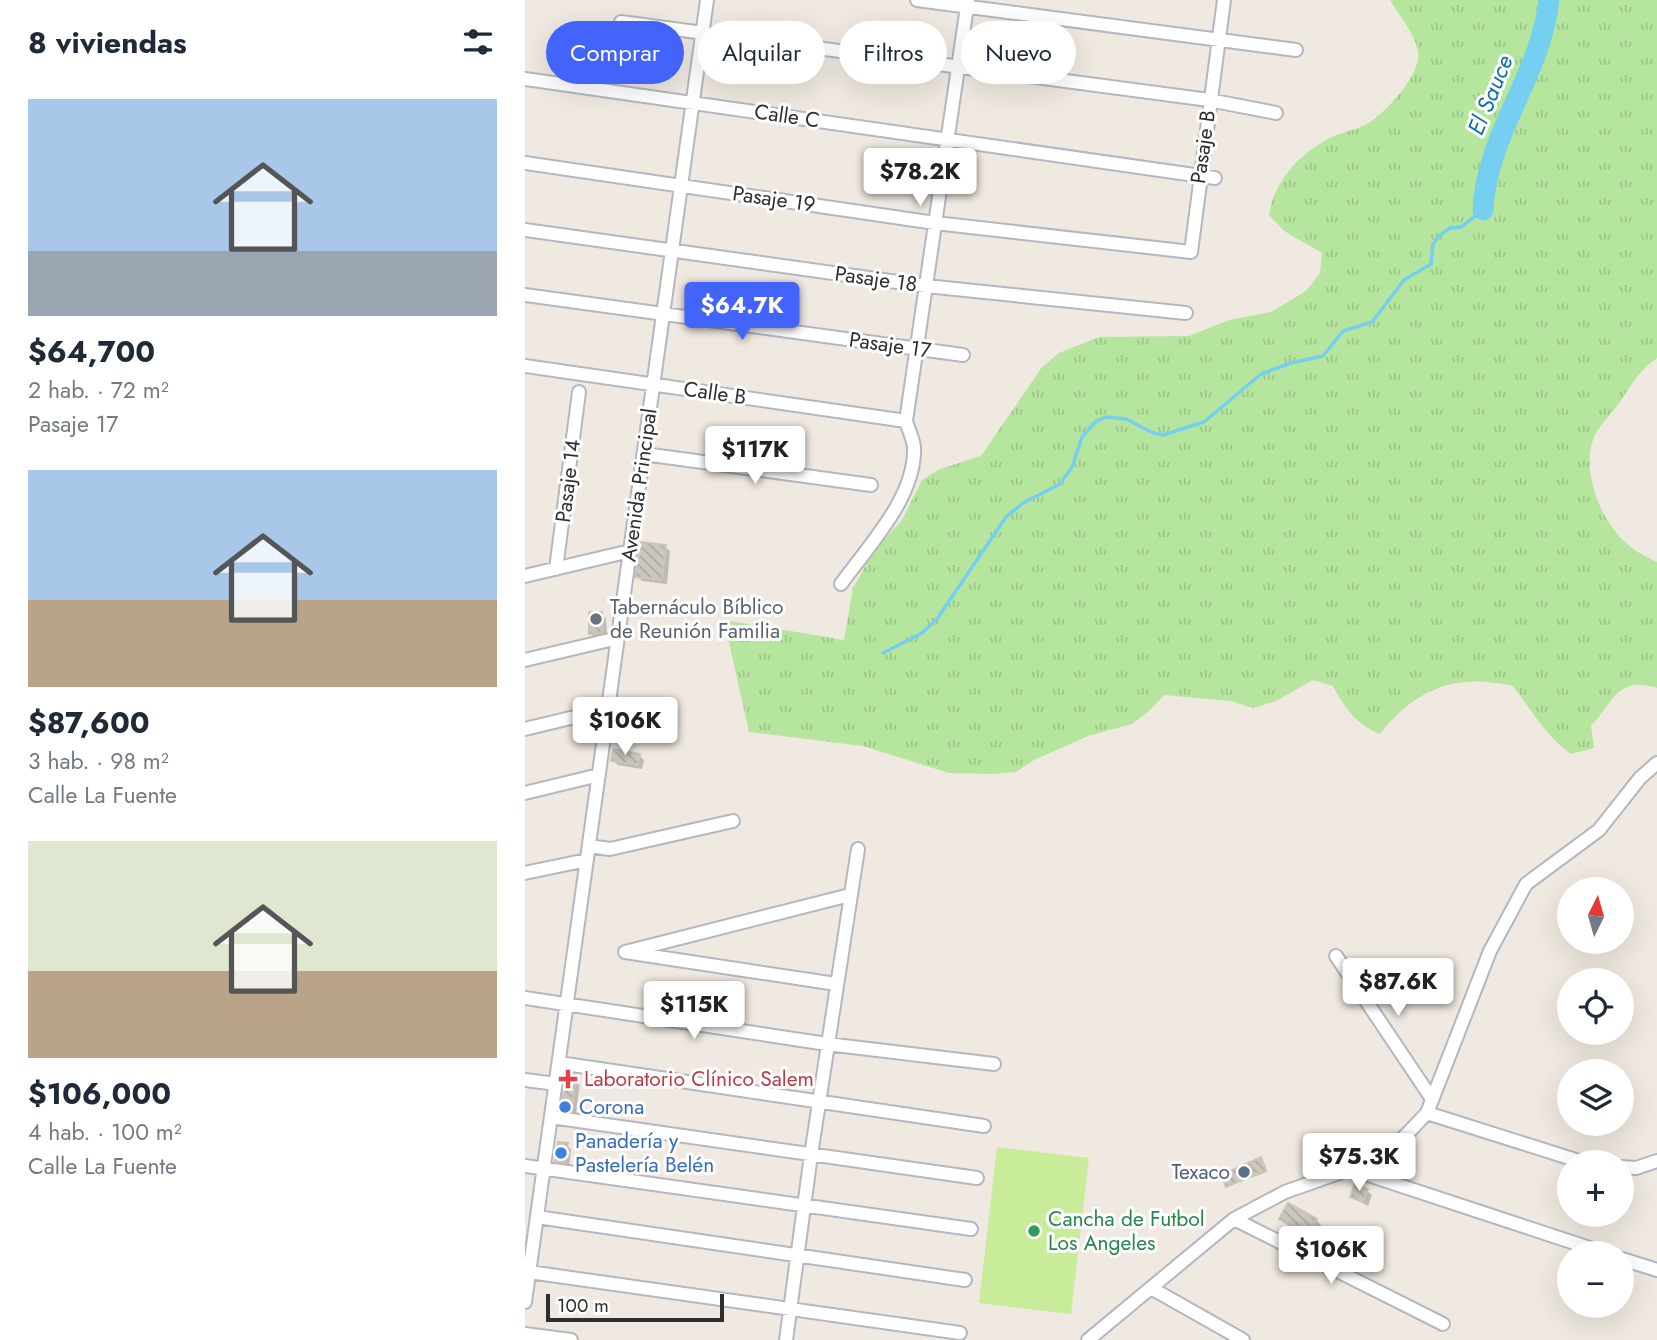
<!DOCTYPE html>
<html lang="es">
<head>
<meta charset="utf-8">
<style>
	body { margin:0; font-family:Jost,sans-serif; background:#f6f6f7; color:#1f2937; height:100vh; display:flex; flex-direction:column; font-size:26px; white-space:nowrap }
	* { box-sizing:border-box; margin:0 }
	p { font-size:23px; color:#747a83 }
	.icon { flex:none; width:38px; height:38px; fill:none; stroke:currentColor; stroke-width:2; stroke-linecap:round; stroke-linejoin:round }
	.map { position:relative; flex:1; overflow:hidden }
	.sheet { display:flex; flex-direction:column; background:#fff; width:525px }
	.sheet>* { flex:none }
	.top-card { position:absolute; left:21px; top:21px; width:665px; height:63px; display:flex; gap:14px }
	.needle { width:46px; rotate:5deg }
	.controls { position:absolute; left:1032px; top:877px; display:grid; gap:14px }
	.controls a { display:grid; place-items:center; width:77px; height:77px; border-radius:50%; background:#fff; box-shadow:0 7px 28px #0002; font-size:35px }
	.scale { position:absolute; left:21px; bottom:18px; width:178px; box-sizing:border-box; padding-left:7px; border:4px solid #2e2e2e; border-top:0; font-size:19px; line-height:24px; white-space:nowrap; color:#2e2e2e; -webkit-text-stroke:5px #fff; paint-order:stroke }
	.price { position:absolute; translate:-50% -60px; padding:0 16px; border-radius:7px; background:#fff; color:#222; font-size:23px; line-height:46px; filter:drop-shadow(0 2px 4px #0008) }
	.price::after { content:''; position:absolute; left:50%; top:42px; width:21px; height:16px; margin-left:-10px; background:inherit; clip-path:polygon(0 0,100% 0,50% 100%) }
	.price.selected { background:#4264fb; color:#fff }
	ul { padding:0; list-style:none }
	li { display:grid; align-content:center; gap:14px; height:371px; padding:0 28px }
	li span { display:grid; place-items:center; height:217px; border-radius:0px; color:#555 }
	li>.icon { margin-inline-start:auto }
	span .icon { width:126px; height:126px; fill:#fffc; stroke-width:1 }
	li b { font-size:30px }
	h2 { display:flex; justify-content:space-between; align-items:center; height:84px; padding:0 28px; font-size:30px }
	.tag { padding:0 24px; border-radius:32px; background:#fff; box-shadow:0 7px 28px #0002; font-size:24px; line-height:63px }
	.tag.selected { background:#4264fb; color:#fff }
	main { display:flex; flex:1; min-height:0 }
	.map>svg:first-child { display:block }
</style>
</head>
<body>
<main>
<section class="sheet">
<h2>8 viviendas<svg class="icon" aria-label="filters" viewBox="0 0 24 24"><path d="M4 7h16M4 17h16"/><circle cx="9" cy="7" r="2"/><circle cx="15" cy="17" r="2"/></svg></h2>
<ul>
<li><span style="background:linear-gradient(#a9c7e8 70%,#9aa5b1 0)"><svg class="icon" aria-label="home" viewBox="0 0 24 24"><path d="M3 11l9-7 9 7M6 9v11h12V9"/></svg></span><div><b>$64,700</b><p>2 hab. · 72 m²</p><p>Pasaje 17</p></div></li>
<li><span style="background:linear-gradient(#a9c7e8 60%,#b9a48a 0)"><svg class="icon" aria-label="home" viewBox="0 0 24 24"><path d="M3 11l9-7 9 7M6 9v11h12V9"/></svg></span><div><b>$87,600</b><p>3 hab. · 98 m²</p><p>Calle La Fuente</p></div></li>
<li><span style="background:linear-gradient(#dfe7d0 60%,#b9a48a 0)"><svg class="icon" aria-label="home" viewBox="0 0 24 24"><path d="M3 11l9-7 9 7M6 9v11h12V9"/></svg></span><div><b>$106,000</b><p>4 hab. · 100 m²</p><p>Calle La Fuente</p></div></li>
</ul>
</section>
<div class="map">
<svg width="1132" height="1340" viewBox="0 0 1132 1340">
	<defs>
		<pattern id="grass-tufts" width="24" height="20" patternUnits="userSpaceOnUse" patternTransform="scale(1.75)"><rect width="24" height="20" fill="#b6e59e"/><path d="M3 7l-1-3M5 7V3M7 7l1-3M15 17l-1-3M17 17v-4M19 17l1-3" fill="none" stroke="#9dc588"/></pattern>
		<pattern id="building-back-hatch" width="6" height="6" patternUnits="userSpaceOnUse" patternTransform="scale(1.75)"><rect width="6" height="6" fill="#cbc7bf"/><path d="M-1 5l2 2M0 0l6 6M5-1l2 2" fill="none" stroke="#afaba4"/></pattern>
	</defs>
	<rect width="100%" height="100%" fill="#efe9e1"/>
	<path fill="url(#grass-tufts)" d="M 865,0 L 1132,0 L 1132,358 C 1114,370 1106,386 1094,403 C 1085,416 1071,428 1067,443 C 1058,475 1076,520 1100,542 C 1109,551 1121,557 1132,562 L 1132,688 C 1092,675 1088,703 1066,726 L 1069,748 L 1046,754 C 1020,735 1008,712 988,686 C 931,673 891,688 855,734 C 831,724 820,709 808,686 L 788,680 L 751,701 L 728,708 L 706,701 L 639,695 L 624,711 L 607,724 L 563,736 L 509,760 L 491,772 L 468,774 L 424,773 L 338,746 L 224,732 L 199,620 L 319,640 L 328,588 L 348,552 L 377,520 L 397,480 L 415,469 L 456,456 L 517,367 L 534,353 L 574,337 L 664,336 L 704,320 L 746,312 L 781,291 L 795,273 L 797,253 L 759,231 L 744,215 C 749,180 777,151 809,136 C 821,131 838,128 848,120 C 865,107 897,73 893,51 C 889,32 875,17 865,0 Z"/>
	<path fill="#c9ec9a" d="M 472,1147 L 564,1158 L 546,1314 L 454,1303 Z"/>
	<path fill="#0003" d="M 140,547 L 145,551 L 142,584 L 117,581 L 112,576 Z
		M 77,614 L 81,619 L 82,637 L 70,638 L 66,634 Z
		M 114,755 L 119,760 L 117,769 L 93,765 L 88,760 Z
		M 50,1076 L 55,1081 L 51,1115 L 38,1109 Z
		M 42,1145 L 46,1150 L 44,1167 L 32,1161 Z
		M 737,1161 L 742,1172 L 703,1186 Z
		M 868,1162 L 876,1166 L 873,1171 L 866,1168 Z
		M 842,1191 L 847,1195 L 843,1206 L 827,1197 Z
		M 756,1219 L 791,1220 L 796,1225 L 788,1238 Z"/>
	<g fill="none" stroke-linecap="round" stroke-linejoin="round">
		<path stroke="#75cff0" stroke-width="3.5" d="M 358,653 L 397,633 L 412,619 L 481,517 L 498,503 L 535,484 L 547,467 L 557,437 L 571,421 L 581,417 L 601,419 L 628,433 L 638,435 L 679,422 L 736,374 L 766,363 L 798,356 L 818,331 L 847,322 L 879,280 L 906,264 L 908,244 L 915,235 L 925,228 L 936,227 L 958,210"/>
		<path stroke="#75cff0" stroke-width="21" d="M 958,210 C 961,135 1016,75 1024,0"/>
	</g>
	<path fill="url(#building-back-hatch)" stroke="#cbc5ba" stroke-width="2" d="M 116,542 L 141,545 L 137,580 L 110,577 Z
		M 64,612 L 77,612 L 78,633 L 64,634 Z
		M 88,749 L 115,754 L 113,765 L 86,761 Z
		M 41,1073 L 51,1074 L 47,1111 L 36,1110 Z
		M 33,1142 L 43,1143 L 40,1163 L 30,1161 Z
		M 736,1157 L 741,1170 L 701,1187 L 696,1175 Z
		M 830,1184 L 843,1189 L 838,1202 L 825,1197 Z
		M 763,1203 L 792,1219 L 783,1235 L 754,1219 Z"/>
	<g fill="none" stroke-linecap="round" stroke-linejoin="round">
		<defs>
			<path id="minor" d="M 392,0 L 771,50
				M 96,22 L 684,100 L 751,113
				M 0,79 L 690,178
				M 0,163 L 410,223 L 666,252 L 699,0
				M 0,230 L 401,286 L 661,313
				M 0,295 L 438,355
				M 0,366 L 381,421
				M 119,454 L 346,485
				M 31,569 L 54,392
				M 0,576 L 105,551
				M 316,584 C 344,545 391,497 389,447 C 388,438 383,429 381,421 L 443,0
				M 0,660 L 93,638
				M 0,729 L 83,709
				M 0,793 L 74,775
				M 64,846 L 85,849 L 208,821
				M 0,873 L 62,860
				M 811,956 L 907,1099
				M 311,984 L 100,952 L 325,895
				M 0,998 L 302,1044 L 469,1064
				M 34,1063 L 459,1126
				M 0,1080 L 31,1084
				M 902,1113 L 1057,1162
				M 26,1117 L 452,1178
				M 0,1166 L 446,1229
				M 1097,1167 L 1111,1168 L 1132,1161
				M 825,1169 L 1080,1253
				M 12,1217 L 440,1280
				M 709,1219 L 918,1324
				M 1097,1259 L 1132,1270
				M 4,1272 L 435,1333
				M 626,1288 L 718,1340
				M 0,1302 L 182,0
				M 0,1334 L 46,1340
				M 261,1340 L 286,1155 L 333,849
				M 563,1340 L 709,1219 L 760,1192 L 856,1158 L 882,1134 L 902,1113 L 965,951 L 1001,884 L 1074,830 L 1115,778 L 1132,763"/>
		</defs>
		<use href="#minor" stroke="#b4b7c1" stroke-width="16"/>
		<use href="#minor" stroke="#fff" stroke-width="12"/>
	</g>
	<circle fill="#6b7280" stroke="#fff" stroke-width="2.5" cx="71" cy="619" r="7"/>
	<path fill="#e0444e" stroke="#fff" stroke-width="2.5" d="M39.5 1068.5h7v7h7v7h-7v7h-7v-7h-7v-7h7z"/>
	<g fill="#3f7fe0" stroke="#fff" stroke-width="2.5">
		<circle cx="40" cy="1107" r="7"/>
		<circle cx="36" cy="1153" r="7"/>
	</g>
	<circle fill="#5c6f8a" stroke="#fff" stroke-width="2.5" cx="719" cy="1172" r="7"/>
	<circle fill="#2e9e5b" stroke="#fff" stroke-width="2.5" cx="509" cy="1231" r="7"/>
	<g text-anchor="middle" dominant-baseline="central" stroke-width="6" stroke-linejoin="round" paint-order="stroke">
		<g font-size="21" fill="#2e2e2e" stroke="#fff">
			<text transform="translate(262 116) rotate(8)">Calle C</text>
			<text transform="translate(678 147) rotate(-82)">Pasaje B</text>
			<text transform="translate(249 199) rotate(8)">Pasaje 19</text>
			<text transform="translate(351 279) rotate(8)">Pasaje 18</text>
			<text transform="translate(365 345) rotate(8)">Pasaje 17</text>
			<text transform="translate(190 393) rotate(8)">Calle B</text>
			<text transform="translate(43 481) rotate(-83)">Pasaje 14</text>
			<text transform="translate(114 485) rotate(-82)">Avenida Principal</text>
		</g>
		<g font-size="21" fill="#5b616d" stroke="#fff" text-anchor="start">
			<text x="85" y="607">Tabernáculo Bíblico<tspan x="85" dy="24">de Reunión Familia</tspan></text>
		</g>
		<g font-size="21" fill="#be3a42" stroke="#fff" text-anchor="start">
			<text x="59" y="1079">Laboratorio Clínico Salem</text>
		</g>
		<g font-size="21" fill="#366cbe" stroke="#fff" text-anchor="start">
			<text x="54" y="1107">Corona</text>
			<text x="50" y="1141">Panadería y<tspan x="50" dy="24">Pastelería Belén</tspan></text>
		</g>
		<g font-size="21" fill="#4e5e75" stroke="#fff" text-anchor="end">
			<text x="705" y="1172">Texaco</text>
		</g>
		<g font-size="21" fill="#27864d" stroke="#fff" text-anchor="start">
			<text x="523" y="1219">Cancha de Futbol<tspan x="523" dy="24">Los Angeles</tspan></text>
		</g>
		<g font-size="23" font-style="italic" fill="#0d6fa3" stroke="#fff">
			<text transform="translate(965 95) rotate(-68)">El Sauce</text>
		</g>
	</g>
</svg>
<div class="controls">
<a><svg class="needle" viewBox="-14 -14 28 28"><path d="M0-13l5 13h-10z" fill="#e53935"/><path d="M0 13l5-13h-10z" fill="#747a83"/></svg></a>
<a><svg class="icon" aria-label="locate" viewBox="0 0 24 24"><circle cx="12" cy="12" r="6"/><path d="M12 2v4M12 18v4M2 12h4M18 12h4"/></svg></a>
<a><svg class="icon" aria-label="layers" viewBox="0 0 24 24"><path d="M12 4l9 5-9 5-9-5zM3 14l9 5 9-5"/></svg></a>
<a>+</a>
<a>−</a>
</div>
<div class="scale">100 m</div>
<b class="price" style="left:395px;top:208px">$78.2K</b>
<b class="price selected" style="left:217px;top:342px">$64.7K</b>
<b class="price" style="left:230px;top:486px">$117K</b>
<b class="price" style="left:100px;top:757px">$106K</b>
<b class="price" style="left:873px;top:1018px">$87.6K</b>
<b class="price" style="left:169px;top:1041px">$115K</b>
<b class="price" style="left:834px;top:1193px">$75.3K</b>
<b class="price" style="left:806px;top:1286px">$106K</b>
<div class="top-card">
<a class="tag selected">Comprar</a>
<a class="tag">Alquilar</a>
<a class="tag">Filtros</a>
<a class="tag">Nuevo</a>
</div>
</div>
</main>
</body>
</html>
